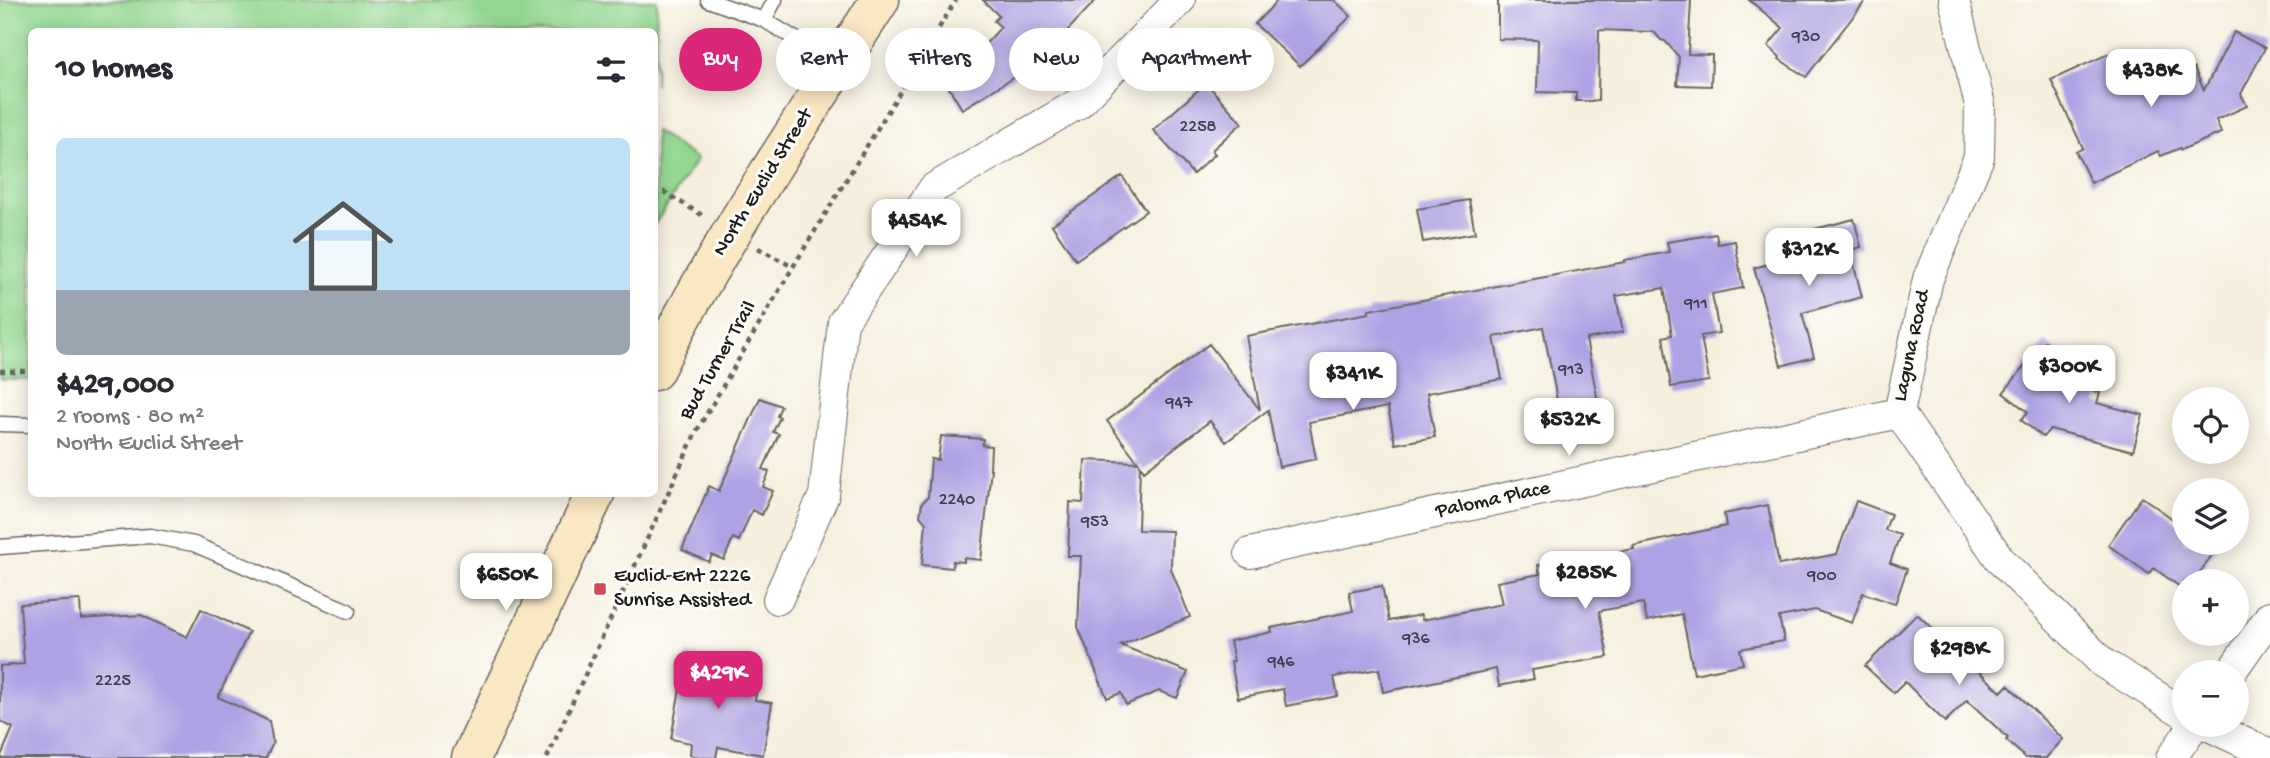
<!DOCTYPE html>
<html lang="en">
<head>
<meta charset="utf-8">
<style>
	body { margin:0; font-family:"Gochi Hand",sans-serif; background:#f2f2f3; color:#2b2b33; height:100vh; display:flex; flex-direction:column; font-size:26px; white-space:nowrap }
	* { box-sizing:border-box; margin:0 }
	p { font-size:23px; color:#7c7c81 }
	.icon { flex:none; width:38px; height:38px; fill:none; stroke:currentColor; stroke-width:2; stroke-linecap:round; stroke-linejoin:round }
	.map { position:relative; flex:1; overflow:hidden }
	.details { position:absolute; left:28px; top:28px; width:630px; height:469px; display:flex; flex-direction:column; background:#fff; border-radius:10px; box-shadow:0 4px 18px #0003 }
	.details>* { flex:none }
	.guide { position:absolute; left:679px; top:28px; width:665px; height:63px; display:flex; gap:14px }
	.tools { position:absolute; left:2172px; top:387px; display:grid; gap:14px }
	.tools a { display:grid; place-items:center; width:77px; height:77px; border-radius:50%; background:#fff; box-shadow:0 4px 18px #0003; font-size:35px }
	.price { position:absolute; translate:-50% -60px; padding:0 16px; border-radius:14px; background:#fff; color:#222; font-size:23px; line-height:46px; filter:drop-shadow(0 2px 4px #0008) }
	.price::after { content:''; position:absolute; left:50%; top:42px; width:21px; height:16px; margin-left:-10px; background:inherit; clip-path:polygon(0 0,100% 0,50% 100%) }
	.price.selected { background:#db2777; color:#fff }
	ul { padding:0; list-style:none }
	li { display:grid; align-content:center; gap:14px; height:371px; padding:0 28px }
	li+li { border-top:2px solid #e1e1e2 }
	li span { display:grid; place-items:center; height:217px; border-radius:10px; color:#555 }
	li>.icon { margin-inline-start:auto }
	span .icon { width:126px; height:126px; fill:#fffc; stroke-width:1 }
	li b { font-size:30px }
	h2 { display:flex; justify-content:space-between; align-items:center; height:84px; padding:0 28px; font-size:30px }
	.pill { padding:0 24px; border-radius:32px; background:#fff; box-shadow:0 4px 18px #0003; font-size:24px; line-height:63px }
	.pill.selected { background:#db2777; color:#fff }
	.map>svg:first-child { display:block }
</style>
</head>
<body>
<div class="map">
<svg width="2270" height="758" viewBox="0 0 2270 758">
	<rect width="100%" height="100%" fill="#fdfcf7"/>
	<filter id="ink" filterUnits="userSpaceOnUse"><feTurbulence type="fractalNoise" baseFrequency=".0143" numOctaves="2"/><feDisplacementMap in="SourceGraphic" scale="14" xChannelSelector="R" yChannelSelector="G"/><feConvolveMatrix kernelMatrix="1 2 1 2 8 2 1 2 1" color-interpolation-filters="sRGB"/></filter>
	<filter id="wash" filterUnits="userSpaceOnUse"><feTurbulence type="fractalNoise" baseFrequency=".00686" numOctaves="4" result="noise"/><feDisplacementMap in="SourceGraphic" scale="28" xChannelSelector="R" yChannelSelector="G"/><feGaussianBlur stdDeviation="1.57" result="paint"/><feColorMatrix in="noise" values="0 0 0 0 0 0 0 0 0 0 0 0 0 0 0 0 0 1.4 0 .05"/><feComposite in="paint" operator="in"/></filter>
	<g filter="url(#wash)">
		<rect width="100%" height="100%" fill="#f6efde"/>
		<path fill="#91d790" stroke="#567a56" stroke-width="2" d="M 0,0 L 657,0 L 655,85 L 654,32 L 32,32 L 31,380 L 0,380 Z
			M 655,131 L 697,159 L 655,224 Z"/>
		<g id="blocks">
			<path fill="#afa2e4" d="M 983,0 L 1096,0 L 1055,44 L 1060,48 L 1041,67 L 1033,60 L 1019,74 L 962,109 L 945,81 L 968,68 L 966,65 L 1001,27 L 994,21 L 999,16 Z
				M 1278,0 L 1334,0 L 1351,16 L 1300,66 L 1255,24 Z
				M 1498,0 L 1691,0 L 1688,54 L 1712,55 L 1711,86 L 1677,85 L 1679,57 L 1665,41 L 1661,40 L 1654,32 L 1599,30 L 1598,101 L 1576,101 L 1576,93 L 1537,92 L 1538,40 L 1498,39 Z
				M 1749,0 L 1866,0 L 1806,77 L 1779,59 L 1780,57 L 1768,46 L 1783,28 Z
				M 2234,32 L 2265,48 L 2241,94 L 2247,106 L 2216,120 L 2221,133 L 2181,150 L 2180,148 L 2161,156 L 2158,151 L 2091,183 L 2076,152 L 2083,148 L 2051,80 L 2108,54 L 2126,94 L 2160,79 L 2161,82 L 2194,68 L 2204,90 Z
				M 1206,83 L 1242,123 L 1212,150 L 1215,154 L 1193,174 L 1153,130 Z
				M 1122,176 L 1146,211 L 1076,260 L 1052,225 Z
				M 1469,200 L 1475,233 L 1423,242 L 1417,209 Z
				M 1854,219 L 1861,247 L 1850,250 L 1862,297 L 1802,313 L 1814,357 L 1781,366 L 1754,268 L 1820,250 L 1815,229 Z
				M 1716,234 L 1718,244 L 1735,241 L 1743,288 L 1712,294 L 1719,333 L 1701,336 L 1709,381 L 1671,387 L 1663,337 L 1672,335 L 1664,288 L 1616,296 L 1623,332 L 1586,339 L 1598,402 L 1559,410 L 1543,327 L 1494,337 L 1502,379 L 1427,393 L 1435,437 L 1395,444 L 1388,407 L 1309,422 L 1316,459 L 1279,467 L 1268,410 L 1226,442 L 1210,421 L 1144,471 L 1140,465 L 1138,530 L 1172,531 L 1171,569 L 1190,617 L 1120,645 L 1188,672 L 1177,698 L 1159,691 L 1126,705 L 1121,693 L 1107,698 L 1078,627 L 1081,556 L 1068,556 L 1070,502 L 1083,503 L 1085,460 L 1138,462 L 1107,421 L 1209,344 L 1260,410 L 1246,336 L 1369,313 L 1369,310 L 1625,262 L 1625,260 L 1669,252 L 1667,242 Z
				M 2045,341 L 2064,357 L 2046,378 L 2100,393 L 2097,403 L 2143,415 L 2133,451 L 2050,429 L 2043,437 L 2021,420 L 2028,412 L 2003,393 Z
				M 760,398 L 781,406 L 777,416 L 780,417 L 773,432 L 779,434 L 763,469 L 769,472 L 763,487 L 773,491 L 762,515 L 752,510 L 739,541 L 733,538 L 724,560 L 712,555 L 709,562 L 682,550 L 709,486 L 719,491 Z
				M 941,436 L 983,439 L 982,445 L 991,446 L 990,469 L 991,469 L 981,560 L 964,558 L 964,562 L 953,561 L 952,568 L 922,565 L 926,523 L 920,516 L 922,503 L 928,497 L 931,459 L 938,460 Z
				M 2142,497 L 2184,527 L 2184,542 L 2221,542 L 2194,581 L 2184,581 L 2184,590 L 2154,568 L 2149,574 L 2108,545 Z
				M 1856,501 L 1891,514 L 1885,530 L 1900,535 L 1890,563 L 1907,569 L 1895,604 L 1863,593 L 1852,623 L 1815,610 L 1779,617 L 1784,641 L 1740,649 L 1743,664 L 1694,674 L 1682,614 L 1647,621 L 1643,603 L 1599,611 L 1608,657 L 1532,670 L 1534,679 L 1499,686 L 1496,669 L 1383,692 L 1379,669 L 1334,677 L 1338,696 L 1286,706 L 1283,689 L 1238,698 L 1231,662 L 1234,661 L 1230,641 L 1272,632 L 1271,628 L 1353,611 L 1349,592 L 1382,586 L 1389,621 L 1421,615 L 1422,620 L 1502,604 L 1497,582 L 1540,574 L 1538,565 L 1634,549 L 1633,546 L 1726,526 L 1724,514 L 1768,505 L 1779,565 L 1837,554 Z
				M 80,600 L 81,619 L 141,615 L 187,637 L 201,609 L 249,632 L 218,697 L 269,721 L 273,743 L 266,758 L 0,758 L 13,728 L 0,721 L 0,666 L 24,664 L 20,604 Z
				M 1917,614 L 2001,692 L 2008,685 L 2063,739 L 2046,758 L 2026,758 L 2006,740 L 2008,738 L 1967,700 L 1945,722 L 1905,682 L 1894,693 L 1865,666 Z
				M 686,654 L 728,662 L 724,683 L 757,689 L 755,700 L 772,703 L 763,755 L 718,747 L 716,758 L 704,758 L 690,755 L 691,743 L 671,739 Z"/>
		</g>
	</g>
	<g filter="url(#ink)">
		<use href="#blocks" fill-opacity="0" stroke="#686660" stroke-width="2"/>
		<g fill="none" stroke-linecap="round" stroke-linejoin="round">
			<defs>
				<path id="lane" d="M 708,0 L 764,20 L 775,0
					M 764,20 L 837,64
					M 0,424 L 32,425
					M 0,547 L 150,536 L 194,544 L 348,611"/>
				<path id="street" d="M 1954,0 L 1980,105 L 1979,157 L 1928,279 L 1899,413 L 2001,561 L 2103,663 L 2184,713
					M 1250,553 L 1899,413
					M 778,599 L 824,495 L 843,322 L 934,188 L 1079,103 L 1180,0
					M 2231,672 L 2270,616
					M 2205,724 L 2270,755
					M 2171,758 L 2195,724"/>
				<path id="secondary" d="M 654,371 C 719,242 802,122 880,0
					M 471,758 L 595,494"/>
			</defs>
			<use href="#lane" stroke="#686660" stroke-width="17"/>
			<use href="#street" stroke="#686660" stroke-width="32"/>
			<use href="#secondary" stroke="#686660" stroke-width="41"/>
			<path stroke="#686660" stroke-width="4.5" stroke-dasharray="5 5" stroke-linecap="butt" d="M 654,196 L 664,192 L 705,217
				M 758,248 L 793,267
				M 0,371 L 32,371
				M 547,758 L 696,432 L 793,267 L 956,0"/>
			<use href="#lane" stroke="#fff" stroke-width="14"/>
			<use href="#street" stroke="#fff" stroke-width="30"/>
			<use href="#secondary" stroke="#fae7c3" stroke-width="38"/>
		</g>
	</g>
	<rect fill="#d1495b" stroke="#fdfcf7" stroke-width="2.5" x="593" y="582" width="14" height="14" rx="3.5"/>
	<g text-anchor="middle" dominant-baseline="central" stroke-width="6" stroke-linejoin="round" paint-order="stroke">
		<g font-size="18" fill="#413e4e">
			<text x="1806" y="37">930</text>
			<text x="1198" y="127">2258</text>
			<text x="1696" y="304">911</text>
			<text x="1571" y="370">913</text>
			<text x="1179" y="403">947</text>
			<text x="957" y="500">2240</text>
			<text x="1095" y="522">953</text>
			<text x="1822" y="576">900</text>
			<text x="1416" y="639">936</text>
			<text x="1281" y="662">946</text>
			<text x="113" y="681">2225</text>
		</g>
		<g font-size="21" fill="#1c1c1c" stroke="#fdfcf7">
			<text transform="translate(764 183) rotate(-58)">North Euclid Street</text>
			<text transform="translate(1913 346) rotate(-78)">Laguna Road</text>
			<text transform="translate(719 361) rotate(-60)">Bud Turner Trail</text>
			<text transform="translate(1493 501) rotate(-12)">Paloma Place</text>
		</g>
		<g font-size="21" fill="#1c1c1c" stroke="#fdfcf7" text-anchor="start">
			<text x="614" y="577">Euclid-Ent 2226<tspan x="614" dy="24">Sunrise Assisted</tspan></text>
		</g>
	</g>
</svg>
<div class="tools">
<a><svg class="icon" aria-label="locate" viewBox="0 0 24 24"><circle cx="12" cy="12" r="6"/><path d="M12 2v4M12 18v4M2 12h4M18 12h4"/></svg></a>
<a><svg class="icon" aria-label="layers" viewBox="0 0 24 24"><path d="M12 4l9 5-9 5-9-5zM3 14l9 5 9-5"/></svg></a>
<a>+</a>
<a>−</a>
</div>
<b class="price" style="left:2151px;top:109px">$438K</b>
<b class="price" style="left:916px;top:259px">$454K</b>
<b class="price" style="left:1809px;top:288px">$312K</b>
<b class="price" style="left:2069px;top:405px">$300K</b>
<b class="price" style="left:1353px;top:412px">$341K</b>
<b class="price" style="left:1569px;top:458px">$532K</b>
<b class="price" style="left:1585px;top:611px">$285K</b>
<b class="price" style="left:506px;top:613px">$650K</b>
<b class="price" style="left:1959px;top:687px">$298K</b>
<b class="price selected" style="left:718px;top:711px">$429K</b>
<div class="guide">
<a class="pill selected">Buy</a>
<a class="pill">Rent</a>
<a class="pill">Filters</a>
<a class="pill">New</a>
<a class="pill">Apartment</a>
</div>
<section class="details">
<h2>10 homes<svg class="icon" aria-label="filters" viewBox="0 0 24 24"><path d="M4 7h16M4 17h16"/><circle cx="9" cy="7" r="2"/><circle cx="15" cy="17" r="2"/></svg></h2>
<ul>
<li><span style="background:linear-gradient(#bfe0f5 70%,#9aa5b1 0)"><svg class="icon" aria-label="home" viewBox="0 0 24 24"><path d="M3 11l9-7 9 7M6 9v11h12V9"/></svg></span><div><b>$429,000</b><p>2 rooms · 80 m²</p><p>North Euclid Street</p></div></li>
</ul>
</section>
</div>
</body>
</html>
